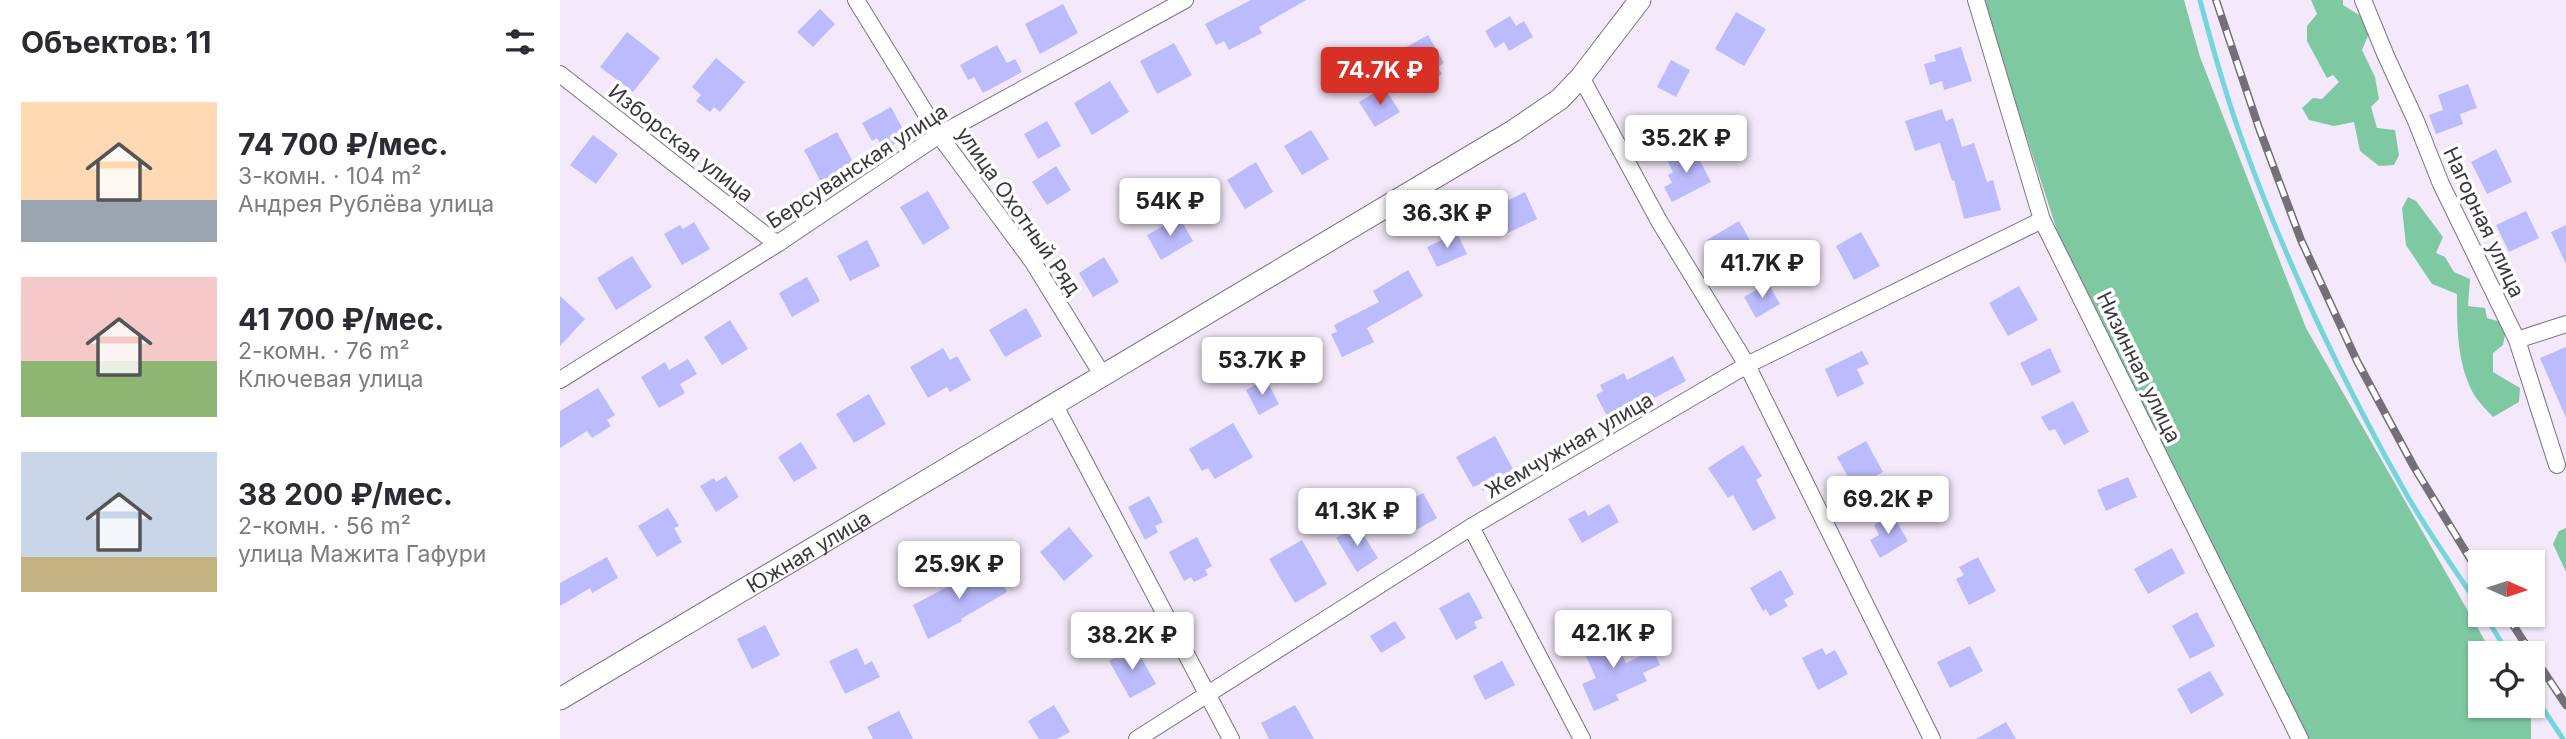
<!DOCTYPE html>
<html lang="ru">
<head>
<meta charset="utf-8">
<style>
	body { margin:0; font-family:Inter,sans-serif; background:#f7f7f7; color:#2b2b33; height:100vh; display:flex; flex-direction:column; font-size:26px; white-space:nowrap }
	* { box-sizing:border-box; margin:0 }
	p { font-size:23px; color:#7c7c81 }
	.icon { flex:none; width:38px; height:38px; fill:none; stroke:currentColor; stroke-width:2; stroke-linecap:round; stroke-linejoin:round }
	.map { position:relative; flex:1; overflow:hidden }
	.sheet { display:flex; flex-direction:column; background:#fff; width:560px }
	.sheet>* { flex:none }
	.needle { width:46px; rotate:93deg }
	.buttons { position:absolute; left:1908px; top:550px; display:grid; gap:14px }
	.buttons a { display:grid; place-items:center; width:77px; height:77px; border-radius:0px; background:#fff; box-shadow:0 2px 5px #0004; font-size:35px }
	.price { position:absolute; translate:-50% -60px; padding:0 16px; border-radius:7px; background:#fff; color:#222; font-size:23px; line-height:46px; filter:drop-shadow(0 2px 4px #0008) }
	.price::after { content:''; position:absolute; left:50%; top:42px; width:21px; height:16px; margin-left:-10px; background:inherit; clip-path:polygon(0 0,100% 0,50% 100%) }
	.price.selected { background:#d93025; color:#fff }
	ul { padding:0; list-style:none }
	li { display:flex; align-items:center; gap:21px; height:175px; padding:0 21px }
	li span { display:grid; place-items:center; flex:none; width:196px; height:140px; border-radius:0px; color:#555 }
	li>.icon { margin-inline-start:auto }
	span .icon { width:84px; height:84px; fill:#fffc; stroke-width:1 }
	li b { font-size:30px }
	h2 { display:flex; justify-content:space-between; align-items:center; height:84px; padding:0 21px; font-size:30px }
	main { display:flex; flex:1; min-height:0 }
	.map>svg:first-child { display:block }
</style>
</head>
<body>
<main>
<section class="sheet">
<h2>Объектов: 11<svg class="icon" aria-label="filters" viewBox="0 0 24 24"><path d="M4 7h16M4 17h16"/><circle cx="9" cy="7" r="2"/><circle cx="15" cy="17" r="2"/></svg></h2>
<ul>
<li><span style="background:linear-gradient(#ffd9b3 70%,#9aa5b1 0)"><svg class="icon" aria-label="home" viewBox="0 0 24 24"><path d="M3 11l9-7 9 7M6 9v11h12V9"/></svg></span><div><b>74 700 ₽/мес.</b><p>3-комн. · 104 m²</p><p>Андрея Рублёва улица</p></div></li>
<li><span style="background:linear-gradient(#f6c9c9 60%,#8fb573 0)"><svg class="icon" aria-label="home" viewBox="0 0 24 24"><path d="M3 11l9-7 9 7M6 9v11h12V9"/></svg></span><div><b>41 700 ₽/мес.</b><p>2-комн. · 76 m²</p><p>Ключевая улица</p></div></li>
<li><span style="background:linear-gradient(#c9d6e8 75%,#c2b280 0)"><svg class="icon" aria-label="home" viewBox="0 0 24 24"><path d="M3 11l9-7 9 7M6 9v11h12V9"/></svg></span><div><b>38 200 ₽/мес.</b><p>2-комн. · 56 m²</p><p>улица Мажита Гафури</p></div></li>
</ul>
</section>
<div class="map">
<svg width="2006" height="739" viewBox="0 0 2006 739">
	<rect width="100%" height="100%" fill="#f3e9fa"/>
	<path fill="#7ec8a2" d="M 1422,0 L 1624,0 L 1640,57 L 1746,328 L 1932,653 L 1920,653 L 1920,705 L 1965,705 L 1971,714 L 1971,739 L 1746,739 L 1505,255 Z
		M 1751,0 L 1783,0 L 1783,5 L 1804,18 L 1810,31 L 1802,50 L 1815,77 L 1819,99 L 1811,107 L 1817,128 L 1835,130 L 1839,155 L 1834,165 L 1819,166 L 1800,151 L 1794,122 L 1774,126 L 1749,120 L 1742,108 L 1753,98 L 1762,99 L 1779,82 L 1773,75 L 1767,78 L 1747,41 L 1747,26 L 1757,14 Z
		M 1848,197 L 1856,201 L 1883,237 L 1876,253 L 1885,257 L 1894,272 L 1910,279 L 1908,306 L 1925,308 L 1927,318 L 1941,322 L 1946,329 L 1943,345 L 1933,353 L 1933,372 L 1960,388 L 1959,402 L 1933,417 C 1926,409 1917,401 1912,391 C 1897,361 1897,327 1897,294 L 1872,284 L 1846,245 L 1842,208 Z
		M 2006,528 L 2006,572 L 1993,544 L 1999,531 Z"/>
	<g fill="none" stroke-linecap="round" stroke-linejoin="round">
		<path stroke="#74d6da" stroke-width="5" d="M 1640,0 C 1652,46 1665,92 1681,137 C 1724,258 1784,385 1848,497 C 1870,535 1896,571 1920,608
			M 1924,614 L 1948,653
			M 1972,692 L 2003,739"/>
	</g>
	<path fill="#bcbbfd" d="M 691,0 L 746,0 L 699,27 L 702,33 L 669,50 L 664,41 L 656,45 L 645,24 Z
		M 503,4 L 518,33 L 480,54 L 465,24 Z
		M 260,9 L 275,24 L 253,47 L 237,32 Z
		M 1176,12 L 1206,29 L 1184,66 L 1155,49 Z
		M 950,16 L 956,26 L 964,21 L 973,37 L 949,51 L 944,42 L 935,48 L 925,31 Z
		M 67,32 L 100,58 L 73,92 L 40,67 Z
		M 868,35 L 884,63 L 878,67 L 882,74 L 864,85 L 843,49 Z
		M 614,43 L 632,75 L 597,94 L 580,61 Z
		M 437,45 L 447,63 L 455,59 L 462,72 L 423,93 L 414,77 L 408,80 L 400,65 Z
		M 1401,47 L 1412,81 L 1384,90 L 1382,81 L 1370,85 L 1364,64 L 1376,61 L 1374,55 Z
		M 156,58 L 185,82 L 160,112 L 154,107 L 150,112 L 136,101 L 141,95 L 132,87 Z
		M 1111,60 L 1130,70 L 1116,97 L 1097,87 Z
		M 550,81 L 569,112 L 532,135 L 514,103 Z
		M 1908,84 L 1917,108 L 1900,114 L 1903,124 L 1876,134 L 1869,115 L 1883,110 L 1878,95 Z
		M 824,87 L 840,112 L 815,127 L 799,102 Z
		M 331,107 L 347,137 L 324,150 L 317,138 L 312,141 L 302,123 Z
		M 1382,109 L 1386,121 L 1393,118 L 1402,147 L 1414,143 L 1427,182 L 1433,180 L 1441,210 L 1404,219 L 1394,180 L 1392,181 L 1380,143 L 1355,151 L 1345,121 Z
		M 487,121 L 501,146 L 478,159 L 464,134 Z
		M 751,130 L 769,159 L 742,175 L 724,146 Z
		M 277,132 L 300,175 L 282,187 L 277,178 L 263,186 L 244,150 Z
		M 33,135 L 58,154 L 36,184 L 10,165 Z
		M 1133,147 L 1151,182 L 1112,202 L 1104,187 L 1112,183 L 1108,175 L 1113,172 L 1107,160 Z
		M 1936,149 L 1952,182 L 1927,194 L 1911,162 Z
		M 696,162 L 713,192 L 685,209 L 667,180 Z
		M 496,166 L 511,190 L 487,205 L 472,182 Z
		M 368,191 L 390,228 L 363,245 L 340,207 Z
		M 965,192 L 977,219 L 944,235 L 931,209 Z
		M 1966,211 L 1979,238 L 1949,252 L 1936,225 Z
		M 619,217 L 633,241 L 601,260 L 587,235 Z
		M 1179,221 L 1195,249 L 1163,268 L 1147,240 Z
		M 134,222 L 150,249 L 122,265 L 104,234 L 120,225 L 123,229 Z
		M 2006,225 L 2006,264 L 1991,232 Z
		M 1301,232 L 1320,266 L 1294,280 L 1276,246 Z
		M 897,233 L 907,254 L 877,267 L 867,247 Z
		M 307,240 L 320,266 L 290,281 L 277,256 Z
		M 72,256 L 92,287 L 56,310 L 37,278 Z
		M 544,257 L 559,282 L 533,297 L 519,273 Z
		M 848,270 L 863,296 L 807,328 L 814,342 L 782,357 L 771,334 L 777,332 L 774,325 L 819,302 L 813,291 Z
		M 247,277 L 260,301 L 232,317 L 219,293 Z
		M 1208,283 L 1220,304 L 1196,318 L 1184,297 Z
		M 1459,286 L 1478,320 L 1448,336 L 1429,303 Z
		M 0,296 L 25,319 L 0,346 Z
		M 466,308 L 482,336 L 445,357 L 429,330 Z
		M 170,320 L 188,349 L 162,365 L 144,337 Z
		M 2006,347 L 2006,418 L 1980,358 Z
		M 383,348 L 390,360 L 397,356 L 411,380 L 390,392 L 387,387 L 368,398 L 350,367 Z
		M 1490,348 L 1501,372 L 1472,386 L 1460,363 Z
		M 1302,351 L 1309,364 L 1297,369 L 1304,384 L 1277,397 L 1265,369 Z
		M 1113,356 L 1126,381 L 1057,418 L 1056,416 L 1049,420 L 1036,395 L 1043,391 L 1040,385 L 1064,373 L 1067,380 Z
		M 128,359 L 137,374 L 120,384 L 125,393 L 99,408 L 81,377 L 105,362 L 109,370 Z
		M 706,379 L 719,404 L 699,415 L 686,390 Z
		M 38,388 L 55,415 L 47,420 L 51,426 L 32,438 L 27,431 L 0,448 L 0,411 Z
		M 309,394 L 326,424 L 294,443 L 276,414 Z
		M 1513,401 L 1529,432 L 1504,445 L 1495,429 L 1489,431 L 1481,417 Z
		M 673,423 L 693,457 L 655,479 L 648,468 L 642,471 L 629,449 Z
		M 935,436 L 955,473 L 923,491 L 920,484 L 913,487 L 896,457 Z
		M 1306,441 L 1323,472 L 1294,488 L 1277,457 Z
		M 241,442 L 257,468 L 234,482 L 218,457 Z
		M 1183,445 L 1202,476 L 1196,480 L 1216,518 L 1193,531 L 1173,495 L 1168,498 L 1148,468 Z
		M 166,476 L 179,497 L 156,512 L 140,486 L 154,478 L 156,482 Z
		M 1568,477 L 1577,497 L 1546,511 L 1537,490 Z
		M 863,493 L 877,518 L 851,533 L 837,507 Z
		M 589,496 L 603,522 L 595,526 L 598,532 L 585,540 L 568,507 Z
		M 1049,504 L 1059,522 L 1022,543 L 1008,519 L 1025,510 L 1028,516 Z
		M 108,508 L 119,526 L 114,528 L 122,542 L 97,557 L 78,526 Z
		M 1332,514 L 1348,541 L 1320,558 L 1310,540 L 1319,535 L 1314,525 Z
		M 797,525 L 818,558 L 797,572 L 776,538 Z
		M 509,527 L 533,556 L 504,581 L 480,552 Z
		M 637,537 L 652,566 L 645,570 L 648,575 L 634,582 L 631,577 L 624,581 L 609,552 Z
		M 742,540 L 767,584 L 735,603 L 709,559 Z
		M 1612,548 L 1625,573 L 1588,594 L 1574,569 Z
		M 47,557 L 58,578 L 32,593 L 30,588 L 0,606 L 0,583 Z
		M 1418,557 L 1436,591 L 1409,605 L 1396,579 L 1404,575 L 1399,567 Z
		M 432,563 L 447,592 L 401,619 L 402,621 L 368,639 L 353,605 Z
		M 1221,570 L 1234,594 L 1224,600 L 1228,606 L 1210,616 L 1206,609 L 1203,611 L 1190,588 Z
		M 909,592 L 923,618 L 914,622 L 917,628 L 896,640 L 879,608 Z
		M 1637,612 L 1655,646 L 1630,659 L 1612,626 Z
		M 835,621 L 846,638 L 821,653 L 810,636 Z
		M 205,625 L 220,655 L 192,669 L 177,639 Z
		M 1050,629 L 1066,663 L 1093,650 L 1100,665 L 1083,673 L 1087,681 L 1056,695 L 1059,700 L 1034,711 L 1022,684 L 1036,678 L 1020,643 Z
		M 1410,646 L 1423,671 L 1390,688 L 1377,662 Z
		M 575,647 L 596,684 L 570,698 L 549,661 Z
		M 297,648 L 305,665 L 312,661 L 320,677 L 285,694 L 269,661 Z
		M 1262,648 L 1266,655 L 1275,650 L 1288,674 L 1258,690 L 1242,658 Z
		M 942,661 L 955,685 L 925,700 L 913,676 Z
		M 1650,671 L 1664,695 L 1631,714 L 1617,689 Z
		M 494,705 L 510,732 L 497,739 L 479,739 L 468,721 Z
		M 735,705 L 754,739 L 709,739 L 701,723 Z
		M 339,711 L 353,739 L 313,739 L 307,727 Z
		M 1446,722 L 1456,739 L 1416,739 Z"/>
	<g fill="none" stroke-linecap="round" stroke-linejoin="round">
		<defs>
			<path id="street" d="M 296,0 L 379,135 L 473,262 L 543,376
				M 1416,0 L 1482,220 L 1740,739
				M 1803,0 L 1826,56 L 1856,121 L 1881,184 L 1957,340 L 1997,465
				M 0,74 L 217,244
				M 1021,77 L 1099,221 L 1187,365 L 1372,739
				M 1957,340 L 2006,324
				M 0,380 L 217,244 L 379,135 L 625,0
				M 494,404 L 671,739
				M 911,527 L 1022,739
				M 577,739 L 911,527 L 1187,365 L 1482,220"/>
			<g id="secondary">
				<path id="s1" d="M 0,699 L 953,131 L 1000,99 L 1021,77 L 1080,0"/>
			</g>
		</defs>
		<use href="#street" stroke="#7c7382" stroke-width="18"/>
		<use href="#secondary" stroke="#7c7382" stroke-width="23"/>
		<use href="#street" stroke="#fff" stroke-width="16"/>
		<use href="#secondary" stroke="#fff" stroke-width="21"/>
		<defs>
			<path id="rail" d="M 1656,0 L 1699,128 L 1741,240 L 1797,361 L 1854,467 L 1920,575
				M 1946,614 L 1971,653
				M 1972,654 L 2006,705"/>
		</defs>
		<use href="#rail" stroke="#756f79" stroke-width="8"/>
		<use href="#rail" stroke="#fff" stroke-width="5" stroke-dasharray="16" stroke-linecap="butt"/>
	</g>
	<g text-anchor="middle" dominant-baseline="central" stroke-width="7" stroke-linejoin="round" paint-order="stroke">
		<g font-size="21" fill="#3c383f" stroke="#fff">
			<text transform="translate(121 143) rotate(38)">Изборская улица</text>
			<text transform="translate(297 166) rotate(-33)">Берсуванская улица</text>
			<text transform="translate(459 211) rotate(55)">улица Охотный Ряд</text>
			<text transform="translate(1924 222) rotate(65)">Нагорная улица</text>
			<text transform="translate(1579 367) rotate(64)">Низинная улица</text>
			<text transform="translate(1009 445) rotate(-30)">Жемчужная улица</text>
			<text stroke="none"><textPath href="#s1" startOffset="289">Южная улица</textPath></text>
		</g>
	</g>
</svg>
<div class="buttons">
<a><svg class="needle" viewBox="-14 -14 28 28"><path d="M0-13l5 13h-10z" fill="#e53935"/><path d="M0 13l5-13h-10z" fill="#7c7c81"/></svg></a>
<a><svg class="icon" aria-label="locate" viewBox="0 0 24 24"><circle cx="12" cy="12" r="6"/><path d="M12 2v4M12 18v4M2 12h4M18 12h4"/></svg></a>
</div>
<b class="price selected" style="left:820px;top:107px">74.7K ₽</b>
<b class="price" style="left:1126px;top:175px">35.2K ₽</b>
<b class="price" style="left:610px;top:238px">54K ₽</b>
<b class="price" style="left:887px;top:250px">36.3K ₽</b>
<b class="price" style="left:1202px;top:300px">41.7K ₽</b>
<b class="price" style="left:702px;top:397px">53.7K ₽</b>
<b class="price" style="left:1328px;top:536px">69.2K ₽</b>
<b class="price" style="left:797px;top:548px">41.3K ₽</b>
<b class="price" style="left:399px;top:601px">25.9K ₽</b>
<b class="price" style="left:1053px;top:670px">42.1K ₽</b>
<b class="price" style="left:572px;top:672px">38.2K ₽</b>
</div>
</main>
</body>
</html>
